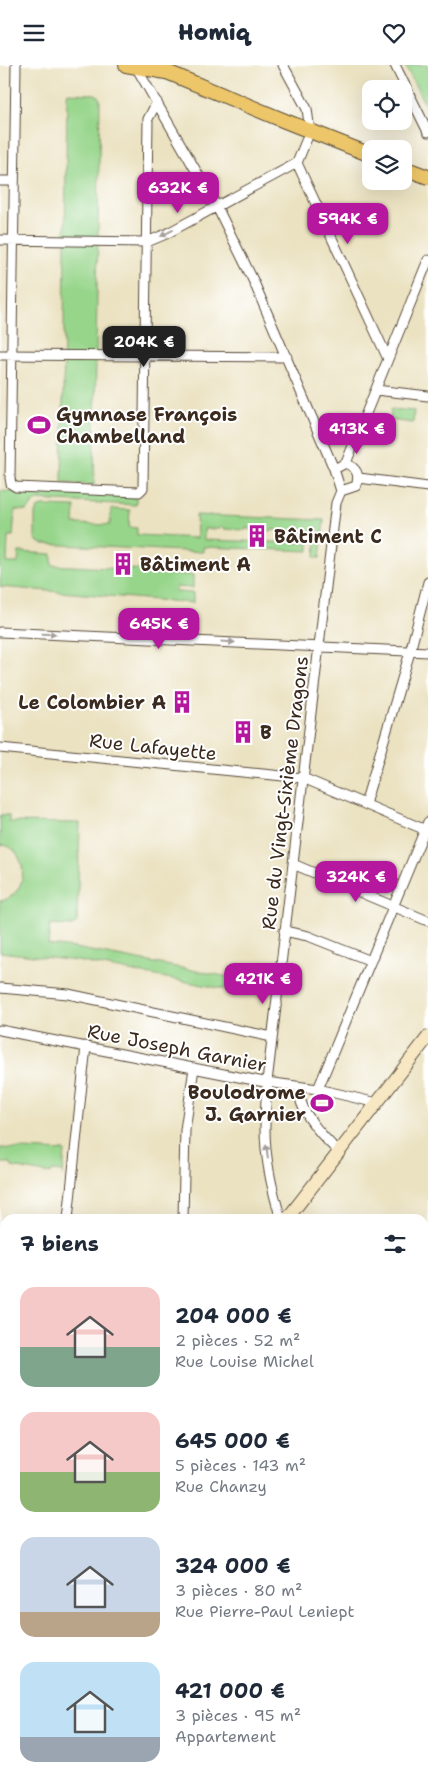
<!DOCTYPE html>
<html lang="fr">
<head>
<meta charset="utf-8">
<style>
	body { margin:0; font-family:"Shantell Sans",sans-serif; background:#f6f6f7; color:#1f2937; height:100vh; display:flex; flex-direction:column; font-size:19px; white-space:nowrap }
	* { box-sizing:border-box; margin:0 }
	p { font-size:16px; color:#747a83 }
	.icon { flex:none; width:28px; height:28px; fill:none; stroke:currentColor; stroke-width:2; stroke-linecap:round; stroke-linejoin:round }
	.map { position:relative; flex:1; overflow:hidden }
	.panel { position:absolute; left:0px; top:1149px; width:429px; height:571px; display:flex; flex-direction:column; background:#fff; border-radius:15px 15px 0 0; box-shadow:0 5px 20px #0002 }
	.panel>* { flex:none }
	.tools { position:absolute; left:362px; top:15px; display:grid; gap:10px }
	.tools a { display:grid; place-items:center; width:50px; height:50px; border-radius:10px; background:#fff; box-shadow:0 5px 20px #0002; font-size:25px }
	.price { position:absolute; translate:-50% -42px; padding:0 11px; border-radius:10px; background:#b5179e; color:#fff; font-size:16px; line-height:32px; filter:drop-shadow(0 1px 2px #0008) }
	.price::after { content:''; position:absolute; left:50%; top:30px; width:15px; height:11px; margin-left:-8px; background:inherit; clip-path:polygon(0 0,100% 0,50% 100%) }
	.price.active { background:#222; color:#fff }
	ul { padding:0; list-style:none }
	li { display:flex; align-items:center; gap:15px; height:125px; padding:0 20px }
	li span { display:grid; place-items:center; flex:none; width:140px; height:100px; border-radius:15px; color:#555 }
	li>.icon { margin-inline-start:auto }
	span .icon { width:60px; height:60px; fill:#fffc; stroke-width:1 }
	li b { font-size:21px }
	h2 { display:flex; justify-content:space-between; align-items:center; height:60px; padding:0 20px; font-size:21px }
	header { display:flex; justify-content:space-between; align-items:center; height:65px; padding:0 20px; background:#fff; font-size:22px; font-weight:800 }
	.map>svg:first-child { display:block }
</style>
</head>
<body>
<header><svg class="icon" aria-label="menu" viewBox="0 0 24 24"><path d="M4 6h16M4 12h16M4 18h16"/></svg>Homiq<svg class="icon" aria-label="heart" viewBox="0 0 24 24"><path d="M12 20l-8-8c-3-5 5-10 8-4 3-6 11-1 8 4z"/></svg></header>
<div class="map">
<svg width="428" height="1719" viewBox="0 0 428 1719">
	<rect width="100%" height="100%" fill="#fff"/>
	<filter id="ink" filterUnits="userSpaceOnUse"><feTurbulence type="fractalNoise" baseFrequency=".02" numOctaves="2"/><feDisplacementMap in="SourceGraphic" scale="10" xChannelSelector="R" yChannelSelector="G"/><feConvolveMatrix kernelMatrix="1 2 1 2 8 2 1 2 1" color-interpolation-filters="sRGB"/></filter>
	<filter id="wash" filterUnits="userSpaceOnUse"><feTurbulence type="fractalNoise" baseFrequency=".0096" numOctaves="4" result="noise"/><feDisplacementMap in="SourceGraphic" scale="20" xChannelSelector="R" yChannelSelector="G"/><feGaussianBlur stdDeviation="1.12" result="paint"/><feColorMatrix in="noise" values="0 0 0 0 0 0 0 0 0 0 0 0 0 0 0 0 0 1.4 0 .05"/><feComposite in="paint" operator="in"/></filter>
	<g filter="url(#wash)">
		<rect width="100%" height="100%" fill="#ebe2c1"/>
		<path fill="#97d58b" stroke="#698054" d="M 405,0 L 428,0 L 428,46 Z
			M 67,28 L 96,29 L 100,34 L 94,420 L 62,418 Z
			M 391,344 L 414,346 L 413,358 L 390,355 Z
			M 0,426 L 136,432 L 136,440 L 37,435 L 27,446 L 15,445 L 13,471 L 8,471 L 7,498 L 18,498 L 19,487 L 52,489 L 52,500 L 147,505 L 147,508 L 193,510 L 193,523 L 176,522 L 175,527 L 193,528 L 193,538 L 0,522 Z
			M 43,441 L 75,442 L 74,459 L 110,460 L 111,444 L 130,445 L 129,462 L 137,463 L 137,470 L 197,473 L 196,450 L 324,455 L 320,493 L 315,493 L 317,466 L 276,466 L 276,464 L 273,464 L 273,466 L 250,465 L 249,463 L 246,463 L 246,465 L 224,464 L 223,462 L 220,462 L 220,464 L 204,464 L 204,475 L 309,478 L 309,486 L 203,482 L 203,487 L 43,479 L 38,477 L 35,473 L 35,448 L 39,442 Z
			M 0,750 L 9,750 L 9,757 L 80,758 L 77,857 L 72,861 L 50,860 L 48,880 L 75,883 L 240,914 L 240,927 L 77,896 L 0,887 L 0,835 L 2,836 C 37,824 21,775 0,781 Z
			M 0,1083 L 65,1086 L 63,1110 L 62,1107 L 52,1106 L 51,1109 L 12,1102 L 11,1098 L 3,1098 L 0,1101 Z"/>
	</g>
	<g filter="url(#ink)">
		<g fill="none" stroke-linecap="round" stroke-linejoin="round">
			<defs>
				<path id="minor" d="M 16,0 L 10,413 L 11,419 L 16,422 L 139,427 L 143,423 L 148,54 L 157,37
					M 283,0 L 307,44 L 310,66 L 297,98 L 388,294
					M 395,0 L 428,67
					M 136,2 L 217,142 L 253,215 L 334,404
					M 0,116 L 14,116
					M 0,175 L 147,177 L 166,169 L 297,98
					M 0,290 L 287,292
					M 376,325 L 428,331
					M 346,398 L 428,195
					M 346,398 C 357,404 360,409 356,421 L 341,426 L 334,404 Z
					M 359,413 L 428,422
					M 0,567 L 428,587
					M 0,683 L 303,713 L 428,766
					M 365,739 L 410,587 L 428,517
					M 293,799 L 428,856
					M 284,866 L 308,871 L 371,896
					M 0,923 L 68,929 L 272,972
					M 0,965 L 259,1016 L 318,1024 L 377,1038
					M 300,1022 C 295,1043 324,1073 339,1087
					M 318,1024 L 428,757
					M 68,1154 L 86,981
					M 183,1154 L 185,1065 L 194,1003
					M 281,1154 C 272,1125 265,1095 265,1064 C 265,1049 266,1033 267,1017 L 336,438 L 341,426
					M 0,1455 L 5,1459
					M 424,1491 L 428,1498
					M 424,1606 L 428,1607
					M 0,1710 L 5,1711
					M 19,1715 L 36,1719
					M 395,1715 L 408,1719
					M 74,1719 L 75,1715
					M 256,1719 L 257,1715
					M 372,1719 L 373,1715"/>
				<path id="tertiary" d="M 0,1184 L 5,1183
					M 424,1237 L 428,1239
					M 424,1254 L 428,1257
					M 133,1715 L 134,1719"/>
				<path id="secondary" d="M 287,1154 L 428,972
					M 424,1397 L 428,1395
					M 424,1410 L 428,1408
					M 0,1529 L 5,1522
					M 0,1547 L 5,1549
					M 0,1634 L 5,1635
					M 194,1715 L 198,1719"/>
				<path id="primary" d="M 126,0 L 166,7
					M 157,0 L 167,7 L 285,56 L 371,90
					M 404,103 L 428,112"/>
			</defs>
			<use href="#minor" stroke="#554636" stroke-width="11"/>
			<use href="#tertiary" stroke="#554636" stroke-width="13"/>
			<use href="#secondary" stroke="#554636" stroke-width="14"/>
			<use href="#primary" stroke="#554636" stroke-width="16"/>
			<use href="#minor" stroke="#fff" stroke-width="9"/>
			<use href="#tertiary" stroke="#fff" stroke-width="11"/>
			<use href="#secondary" stroke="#f7e8c3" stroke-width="12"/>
			<use href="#primary" stroke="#ecc669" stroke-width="14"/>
			<path stroke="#3b2a1e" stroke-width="1" d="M 424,1406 L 428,1404
				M 0,1645 L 5,1646"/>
		</g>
		<defs><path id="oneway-solid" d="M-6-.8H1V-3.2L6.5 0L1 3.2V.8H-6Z" transform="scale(1.25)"/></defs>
		<g fill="#a79f9a">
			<use href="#oneway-solid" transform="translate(167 168) rotate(153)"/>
			<use href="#oneway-solid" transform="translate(49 569) rotate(2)"/>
			<use href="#oneway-solid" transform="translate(228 577) rotate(3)"/>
			<use href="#oneway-solid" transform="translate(267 1086) rotate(-97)"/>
		</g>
	</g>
	<defs>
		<symbol id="stadium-bare" viewBox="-9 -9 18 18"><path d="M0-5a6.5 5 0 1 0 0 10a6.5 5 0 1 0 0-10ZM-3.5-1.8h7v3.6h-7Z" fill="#b5179e" stroke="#fff" stroke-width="2.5" paint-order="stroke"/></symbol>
		<symbol id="building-bare" viewBox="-9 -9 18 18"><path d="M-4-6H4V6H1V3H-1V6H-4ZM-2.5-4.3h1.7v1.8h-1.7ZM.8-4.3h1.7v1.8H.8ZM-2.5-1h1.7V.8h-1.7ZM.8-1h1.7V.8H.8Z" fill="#b5179e" stroke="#fff" stroke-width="2.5" paint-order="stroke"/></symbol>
	</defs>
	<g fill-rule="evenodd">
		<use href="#stadium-bare" x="23" y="344" width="32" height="32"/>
		<use href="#building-bare" x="241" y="455" width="32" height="32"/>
		<use href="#building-bare" x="107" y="483" width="32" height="32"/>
		<use href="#building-bare" x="166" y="621" width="32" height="32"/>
		<use href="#building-bare" x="227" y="651" width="32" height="32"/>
		<use href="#stadium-bare" x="306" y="1022" width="32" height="32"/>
	</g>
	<g text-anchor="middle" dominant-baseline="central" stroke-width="4" stroke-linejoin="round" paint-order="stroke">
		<g font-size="19" font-weight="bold" fill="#3b2a1e" stroke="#fff" text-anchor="start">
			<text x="56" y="349">Gymnase François<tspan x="56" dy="22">Chambelland</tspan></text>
			<text x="274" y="471">Bâtiment C</text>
			<text x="140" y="499">Bâtiment A</text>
			<text x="166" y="637" text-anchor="end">Le Colombier A</text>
			<text x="260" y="667">B</text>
			<text x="306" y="1027" text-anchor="end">Boulodrome<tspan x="306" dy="22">J. Garnier</tspan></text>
		</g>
		<g font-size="19" fill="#3b2a1e" stroke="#fff">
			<text transform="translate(153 682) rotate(6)">Rue Lafayette</text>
			<text transform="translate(285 728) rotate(-83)">Rue du Vingt-Sixième Dragons</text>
			<text transform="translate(177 983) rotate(11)">Rue Joseph Garnier</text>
		</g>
	</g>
</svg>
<div class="tools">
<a><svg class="icon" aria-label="locate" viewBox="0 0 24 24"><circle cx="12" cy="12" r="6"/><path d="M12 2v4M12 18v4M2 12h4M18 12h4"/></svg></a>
<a><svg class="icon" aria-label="layers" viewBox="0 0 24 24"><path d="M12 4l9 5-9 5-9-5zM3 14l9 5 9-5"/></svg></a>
</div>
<b class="price" style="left:178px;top:149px">632K €</b>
<b class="price" style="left:348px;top:180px">594K €</b>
<b class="price active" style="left:144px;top:303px">204K €</b>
<b class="price" style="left:357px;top:390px">413K €</b>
<b class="price" style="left:159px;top:585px">645K €</b>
<b class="price" style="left:356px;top:838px">324K €</b>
<b class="price" style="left:263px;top:940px">421K €</b>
<section class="panel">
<h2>7 biens<svg class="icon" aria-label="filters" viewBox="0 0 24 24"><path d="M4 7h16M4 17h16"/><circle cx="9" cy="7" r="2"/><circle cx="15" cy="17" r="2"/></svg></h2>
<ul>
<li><span style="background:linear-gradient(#f6c9c9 60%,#7fa58c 0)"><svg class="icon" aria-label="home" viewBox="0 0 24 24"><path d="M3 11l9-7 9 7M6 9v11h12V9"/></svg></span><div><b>204 000 €</b><p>2 pièces · 52 m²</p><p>Rue Louise Michel</p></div></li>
<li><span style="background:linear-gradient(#f6c9c9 60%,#8fb573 0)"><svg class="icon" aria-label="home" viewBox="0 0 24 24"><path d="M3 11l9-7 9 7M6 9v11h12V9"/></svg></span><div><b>645 000 €</b><p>5 pièces · 143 m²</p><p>Rue Chanzy</p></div></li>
<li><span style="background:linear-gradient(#c9d6e8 75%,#b9a48a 0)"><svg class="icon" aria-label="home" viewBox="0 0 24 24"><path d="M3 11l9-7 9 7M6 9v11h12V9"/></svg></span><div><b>324 000 €</b><p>3 pièces · 80 m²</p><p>Rue Pierre-Paul Leniept</p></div></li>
<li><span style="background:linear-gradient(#bfe0f5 75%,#9aa5b1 0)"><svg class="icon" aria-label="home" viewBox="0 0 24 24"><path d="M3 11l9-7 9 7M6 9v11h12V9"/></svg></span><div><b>421 000 €</b><p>3 pièces · 95 m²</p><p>Appartement</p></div></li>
</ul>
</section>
</div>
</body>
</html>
